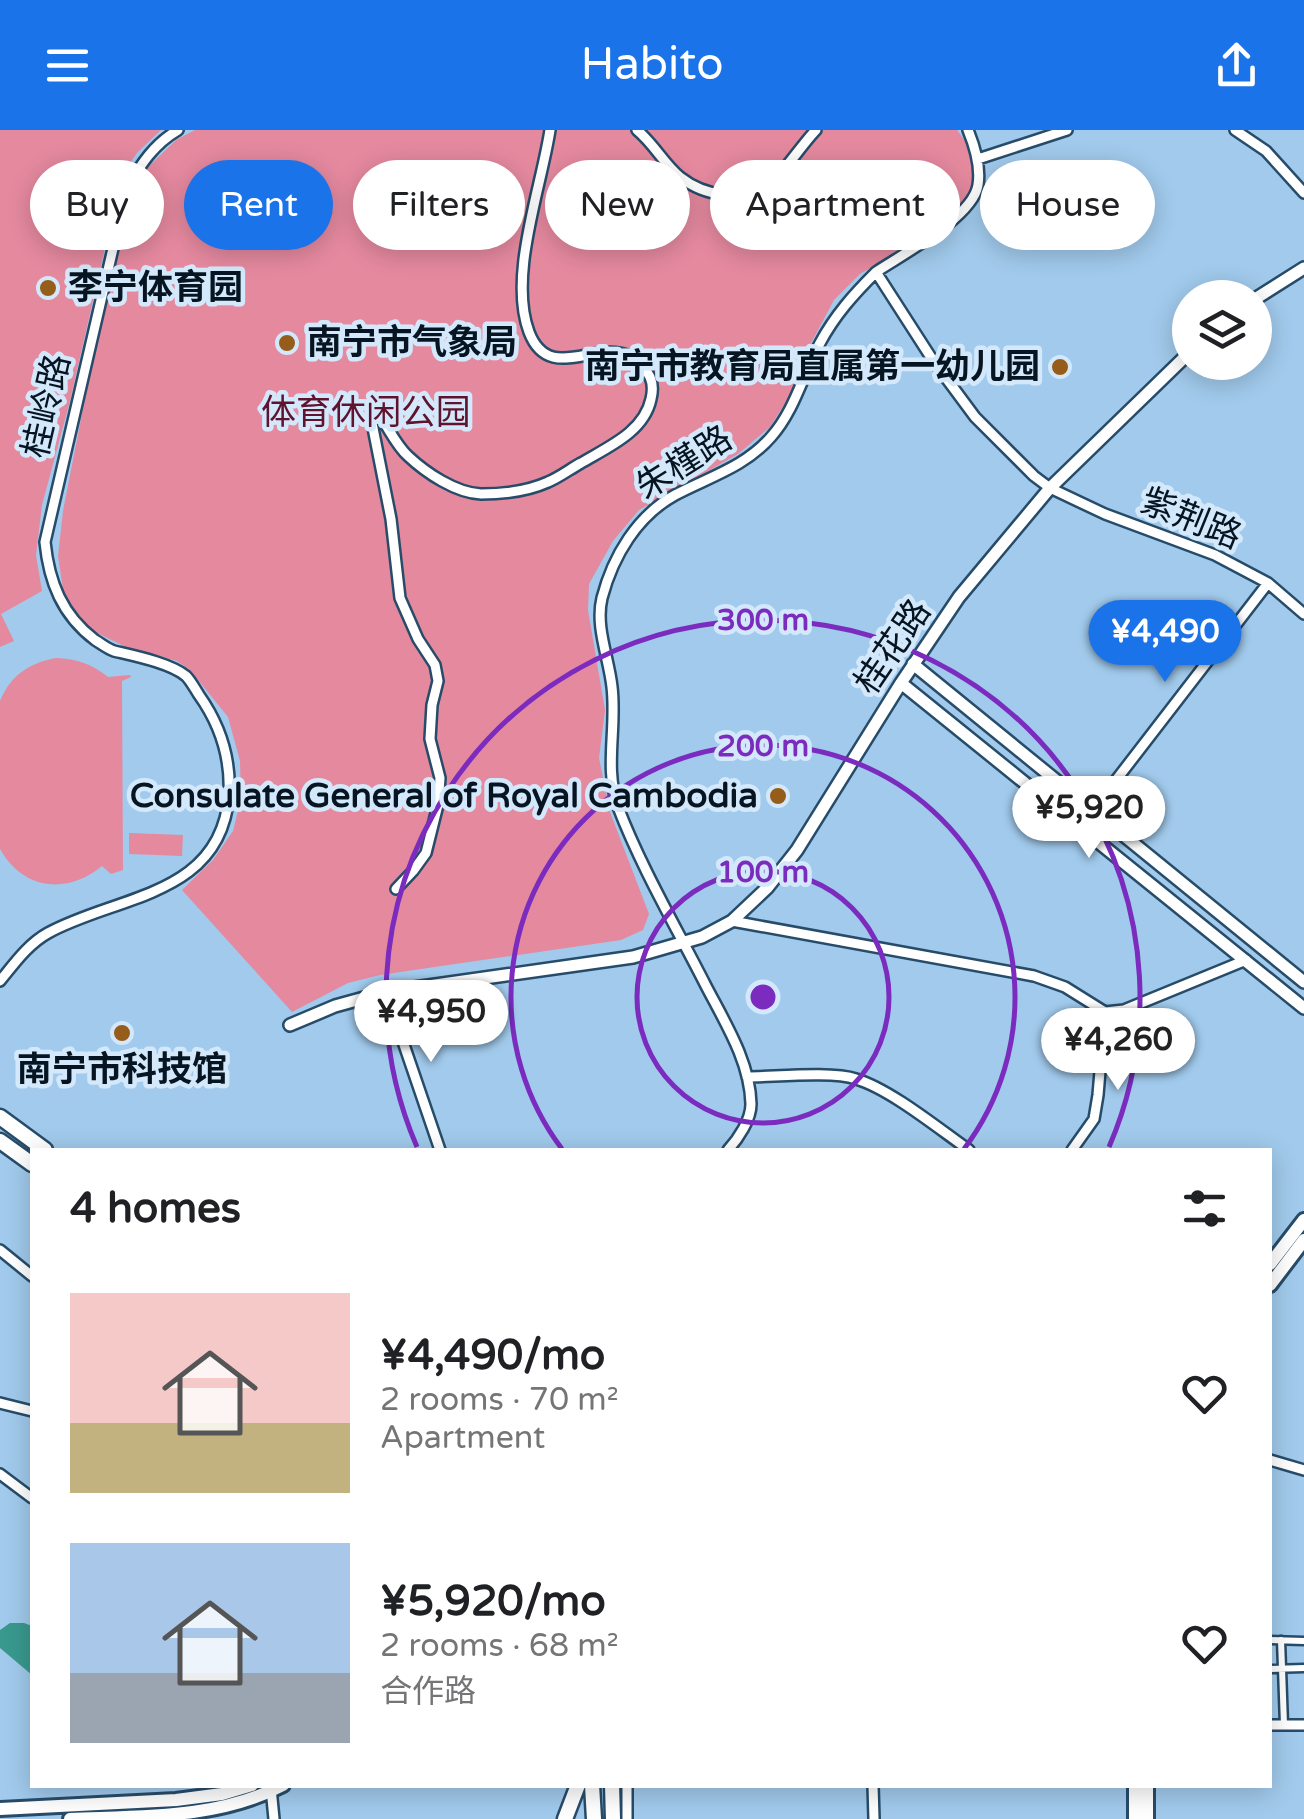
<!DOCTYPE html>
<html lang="en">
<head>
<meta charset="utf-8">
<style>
	body { margin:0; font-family:"Varela Round","Noto Sans SC",sans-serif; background:#f6f6f6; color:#202124; height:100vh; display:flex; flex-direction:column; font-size:38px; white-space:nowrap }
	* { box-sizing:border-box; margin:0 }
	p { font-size:32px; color:#757577 }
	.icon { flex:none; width:55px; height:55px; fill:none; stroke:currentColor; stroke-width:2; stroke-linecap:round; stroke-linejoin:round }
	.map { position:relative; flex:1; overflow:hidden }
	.side { position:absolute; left:30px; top:1018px; width:1242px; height:640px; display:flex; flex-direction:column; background:#fff; border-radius:0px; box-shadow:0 5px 25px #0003 }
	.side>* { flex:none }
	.hud { position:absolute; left:30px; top:30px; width:1245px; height:90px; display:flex; gap:20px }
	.tools { position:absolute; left:1172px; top:150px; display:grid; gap:20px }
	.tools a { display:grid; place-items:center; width:100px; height:100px; border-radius:50%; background:#fff; box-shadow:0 5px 25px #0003; font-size:50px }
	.price { position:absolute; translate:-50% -85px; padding:0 22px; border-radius:35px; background:#fff; color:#222; font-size:32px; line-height:65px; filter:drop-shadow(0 2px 5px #0008) }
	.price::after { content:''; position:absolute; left:50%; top:60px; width:30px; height:22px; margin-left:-15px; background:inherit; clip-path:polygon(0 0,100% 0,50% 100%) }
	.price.active { background:#1a73e8; color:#fff }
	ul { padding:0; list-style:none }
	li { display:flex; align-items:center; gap:30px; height:250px; padding:0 40px }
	li span { display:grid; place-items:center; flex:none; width:280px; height:200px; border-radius:0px; color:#555 }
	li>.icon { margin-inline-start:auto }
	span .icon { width:120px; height:120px; fill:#fffc; stroke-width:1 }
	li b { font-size:42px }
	h2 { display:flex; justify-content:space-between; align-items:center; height:120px; padding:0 40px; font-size:42px }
	.pill { padding:0 35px; border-radius:45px; background:#fff; box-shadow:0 5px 25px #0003; font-size:35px; line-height:90px }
	.pill.active { background:#1a73e8; color:#fff }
	header { display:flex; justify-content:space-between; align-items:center; height:130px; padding:0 40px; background:#1a73e8; color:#fff; font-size:45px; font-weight:600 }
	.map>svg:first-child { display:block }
</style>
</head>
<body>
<header><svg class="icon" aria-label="menu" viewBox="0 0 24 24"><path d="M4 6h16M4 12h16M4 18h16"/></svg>Habito<svg class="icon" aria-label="share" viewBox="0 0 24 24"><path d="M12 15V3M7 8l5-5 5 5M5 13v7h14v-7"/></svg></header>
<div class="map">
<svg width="1304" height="1689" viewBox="0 0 1304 1689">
	<rect width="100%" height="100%" fill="#a1caec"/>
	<path fill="#e5899f" d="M 0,0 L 161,0 L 137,23 L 122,44 L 70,271 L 42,375 L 36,425 L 42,461 L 1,484 L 14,511 L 0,517 Z
		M 195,0 L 957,0 L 965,11 L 971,28 L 973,53 L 962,75 L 947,92 L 860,144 L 834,170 L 810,215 L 791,264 L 770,297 L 738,324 L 639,380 L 613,411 L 589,454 L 588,480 L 605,580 L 599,628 L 610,682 L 649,784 L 643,800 L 621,810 L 380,845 L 348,853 L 292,882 L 182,760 L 213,730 L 233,701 L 241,669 L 240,631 L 228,587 L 190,540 L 177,531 L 126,517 L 91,500 L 76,485 L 64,466 L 58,426 L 63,381 L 91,238 L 132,65 L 147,38 L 176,10 Z
		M 56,528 C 77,529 92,534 108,547 L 130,545 L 131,547 L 122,551 L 123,740 L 111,744 L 102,736 C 67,765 23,760 0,719 L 0,571 C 11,545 29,533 56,528 Z
		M 129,703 L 183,705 L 182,726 L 129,724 Z"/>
	<path fill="#39998e" d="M 10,1493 L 24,1493 L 32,1496 L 32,1545 L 0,1518 L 0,1500 Z"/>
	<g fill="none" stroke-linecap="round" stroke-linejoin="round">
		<defs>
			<path id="pedestrian" d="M 1270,1510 L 1304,1511
				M 1281,1510 L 1284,1595
				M 1270,1539 L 1304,1538"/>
			<path id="minor" d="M 637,0 C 654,14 664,34 680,47 C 704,66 743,73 770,54 C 782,45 803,13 816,0
				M 1235,0 L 1266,21 L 1304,63
				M 978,29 L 1067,0
				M 876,142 C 903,124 973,87 978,55 C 981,36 975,17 968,0
				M 1093,680 L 1268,453
				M 396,759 L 413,741 L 426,723 L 438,675 L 440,648 L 430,609 L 432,575 L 438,551 L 435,535 L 418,509 L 400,468 L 391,389 L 372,293 L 376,287 L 382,289 C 390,301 397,316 408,326 C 426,343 456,363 481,364 C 503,364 528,361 548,352 C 560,347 570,339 581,333 C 608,317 644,302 651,269 C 653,261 653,254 650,247 C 616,186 553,265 529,202 C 508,146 541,59 550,0
				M 732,791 L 1034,846 L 1065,857 L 1105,882 L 1124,880 L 1246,830
				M 0,851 C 14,834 28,814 48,803 C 117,765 221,767 229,665 C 231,628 221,596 199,565 C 195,559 191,551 186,546 C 170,533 135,526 114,521 C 106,518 102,514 95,510 C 62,485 49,452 45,412 L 127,58 C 141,34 154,14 178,0
				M 386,862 L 440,1020
				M 747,947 C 774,947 832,941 856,949 C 890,959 939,999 969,1020
				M 728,1020 C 738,1009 751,990 751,974 C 750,931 724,891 705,854 C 676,797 641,737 618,677 C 604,638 617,598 612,557 C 609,528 595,497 602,468 C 613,426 637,386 675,365 C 709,347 745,337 771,307 C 795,280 803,244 820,213 C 835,185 854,164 876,142 L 932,229 L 975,287 L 1034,346 L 1050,358 L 1105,384 L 1215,425 L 1268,453 L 1304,484
				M 1072,1020 L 1094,989 L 1098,965 L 1105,882
				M 0,1120 L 32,1146
				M 0,1273 L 32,1281
				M 1270,1330 L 1304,1340
				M 0,1344 L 32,1368
				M 1270,1595 L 1304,1595
				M 627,1655 L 627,1689
				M 873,1655 L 874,1689
				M 271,1658 L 274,1689"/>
			<path id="tertiary" d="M 1255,169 L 1304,138
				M 913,534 L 1304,852
				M 901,553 L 1304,878
				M 290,895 L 335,876 L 386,862 L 633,827 L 702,807 L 732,791 L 767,758 L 797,720 L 901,553 L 959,467 L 1050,358 L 1190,222"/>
			<path id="secondary" d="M 1270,1134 L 1304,1090
				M 1270,1155 L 1304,1110
				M 0,1679 L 176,1670 L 222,1664 L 252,1655
				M 70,1689 C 142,1686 218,1689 283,1655
				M 1135,1689 L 1135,1655
				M 1147,1689 L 1147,1655"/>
			<path id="primary" d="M 0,987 L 45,1020
				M 0,1011 L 32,1034
				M 592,1655 L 594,1689
				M 612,1655 L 613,1689
				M 565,1689 L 578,1655"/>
		</defs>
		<use href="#pedestrian" stroke="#274c69" stroke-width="11"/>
		<use href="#minor" stroke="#274c69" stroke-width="14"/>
		<use href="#tertiary" stroke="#274c69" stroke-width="16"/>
		<use href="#secondary" stroke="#274c69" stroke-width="18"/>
		<use href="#primary" stroke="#274c69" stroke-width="19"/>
		<use href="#pedestrian" stroke="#fff" stroke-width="6"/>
		<use href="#minor" stroke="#fff" stroke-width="9"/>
		<use href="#tertiary" stroke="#fff" stroke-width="11"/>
		<use href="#secondary" stroke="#fff" stroke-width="12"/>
		<use href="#primary" stroke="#fff" stroke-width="14"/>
	</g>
	<g fill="none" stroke="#7b2cbf" stroke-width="5">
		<circle cx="763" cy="867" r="126"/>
		<path d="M562 1019A252 252 0 1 1 964 1019"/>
		<path d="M417 1017A377 377 0 1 1 1109 1017"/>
	</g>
	<g fill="#965c19" stroke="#d3e8fa" stroke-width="4">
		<circle cx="48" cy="158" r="10"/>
		<circle cx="287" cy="213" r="10"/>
		<circle cx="1060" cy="237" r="10"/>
		<circle cx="778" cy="666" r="10"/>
		<circle cx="122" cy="903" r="10"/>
	</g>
	<g text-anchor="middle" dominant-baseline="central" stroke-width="9" stroke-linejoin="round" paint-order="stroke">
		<g font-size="35" font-weight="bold" fill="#061521" stroke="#d3e8fa" text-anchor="start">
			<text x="68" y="158">李宁体育园</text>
			<text x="307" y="213">南宁市气象局</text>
			<text x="1040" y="237" text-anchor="end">南宁市教育局直属第一幼儿园</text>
			<text x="758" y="666" text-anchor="end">Consulate General of Royal Cambodia</text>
			<text x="122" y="940" text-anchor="middle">南宁市科技馆</text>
		</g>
		<g font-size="35" fill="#061521" stroke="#d3e8fa">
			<text transform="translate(47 276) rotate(-77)">桂岭路</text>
			<text transform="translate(684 333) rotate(-32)">朱槿路</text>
			<text transform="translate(1191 389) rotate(22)">紫荆路</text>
			<text transform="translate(893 517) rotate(-56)">桂花路</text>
		</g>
		<g font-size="35" fill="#5f132e" stroke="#d3e8fa">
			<text x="366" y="283">体育休闲公园</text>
		</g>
	</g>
	<circle cx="763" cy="867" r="15" fill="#7b2cbf" stroke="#d3e8fa" stroke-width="5"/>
	<g font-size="30" text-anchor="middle" font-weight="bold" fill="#7b2cbf" stroke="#d3e8fa" stroke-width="9" stroke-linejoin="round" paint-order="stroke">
		<text x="763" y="500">300 m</text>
		<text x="763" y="626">200 m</text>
		<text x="763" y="752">100 m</text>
	</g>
</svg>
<div class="tools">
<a><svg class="icon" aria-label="layers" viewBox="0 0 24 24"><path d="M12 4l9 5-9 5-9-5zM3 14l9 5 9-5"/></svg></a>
</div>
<b class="price active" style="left:1165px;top:555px">¥4,490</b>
<b class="price" style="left:1089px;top:731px">¥5,920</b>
<b class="price" style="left:431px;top:935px">¥4,950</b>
<b class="price" style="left:1118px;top:963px">¥4,260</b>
<div class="hud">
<a class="pill">Buy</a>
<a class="pill active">Rent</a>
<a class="pill">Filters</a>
<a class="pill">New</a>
<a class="pill">Apartment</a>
<a class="pill">House</a>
</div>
<section class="side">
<h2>4 homes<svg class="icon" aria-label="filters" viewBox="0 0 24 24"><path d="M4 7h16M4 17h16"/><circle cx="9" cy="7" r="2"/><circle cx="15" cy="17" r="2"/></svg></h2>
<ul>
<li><span style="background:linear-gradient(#f6c9c9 65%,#c2b280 0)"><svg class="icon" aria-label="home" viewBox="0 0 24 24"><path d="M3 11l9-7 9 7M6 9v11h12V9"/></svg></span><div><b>¥4,490/mo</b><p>2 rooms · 70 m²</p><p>Apartment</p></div><svg class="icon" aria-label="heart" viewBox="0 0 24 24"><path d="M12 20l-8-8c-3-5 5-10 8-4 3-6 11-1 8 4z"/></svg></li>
<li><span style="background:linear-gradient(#a9c7e8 65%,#9aa5b1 0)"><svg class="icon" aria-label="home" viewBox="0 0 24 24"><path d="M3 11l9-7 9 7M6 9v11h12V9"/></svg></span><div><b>¥5,920/mo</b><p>2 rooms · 68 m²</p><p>合作路</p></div><svg class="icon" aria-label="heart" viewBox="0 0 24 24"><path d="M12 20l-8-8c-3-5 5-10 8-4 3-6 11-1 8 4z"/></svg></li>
</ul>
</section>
</div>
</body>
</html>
